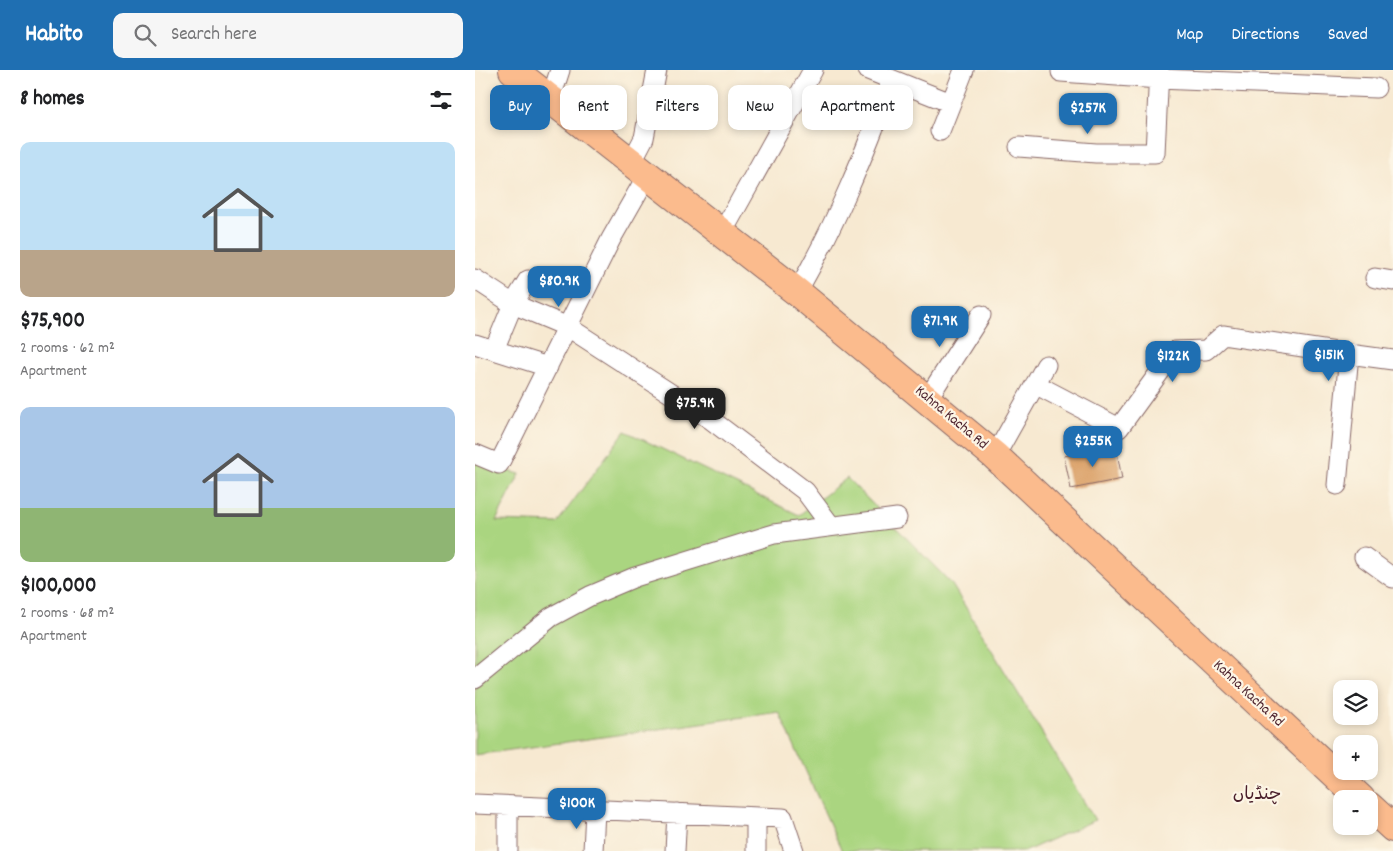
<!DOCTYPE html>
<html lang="en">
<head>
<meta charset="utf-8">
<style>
	body { margin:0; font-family:Dekko,"Playpen Sans Arabic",sans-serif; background:#f6f6f6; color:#202124; height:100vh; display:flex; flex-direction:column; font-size:19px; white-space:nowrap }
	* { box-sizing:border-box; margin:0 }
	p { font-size:16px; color:#757577 }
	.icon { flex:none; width:28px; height:28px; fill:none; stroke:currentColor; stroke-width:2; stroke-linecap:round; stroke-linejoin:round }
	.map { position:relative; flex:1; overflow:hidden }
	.panel { display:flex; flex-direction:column; background:#fff; width:475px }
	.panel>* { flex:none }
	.banner { position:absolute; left:15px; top:15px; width:475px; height:45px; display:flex; gap:10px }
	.fabs { position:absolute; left:858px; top:610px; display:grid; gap:10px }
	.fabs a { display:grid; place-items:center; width:45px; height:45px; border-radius:10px; background:#fff; box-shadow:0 2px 8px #0003; font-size:25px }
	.price { position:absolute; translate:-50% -42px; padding:0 11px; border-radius:10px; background:#1f6fb2; color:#fff; font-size:16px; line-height:32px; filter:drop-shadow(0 1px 2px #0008) }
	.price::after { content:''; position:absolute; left:50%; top:30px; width:15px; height:11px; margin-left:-8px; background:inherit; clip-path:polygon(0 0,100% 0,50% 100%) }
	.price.current { background:#222; color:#fff }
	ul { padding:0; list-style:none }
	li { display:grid; align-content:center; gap:10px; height:265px; padding:0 20px }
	li span { display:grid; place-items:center; height:155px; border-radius:10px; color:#555 }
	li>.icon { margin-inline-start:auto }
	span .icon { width:90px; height:90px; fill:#fffc; stroke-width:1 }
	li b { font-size:21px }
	h2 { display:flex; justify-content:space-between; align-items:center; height:60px; padding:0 20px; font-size:21px }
	.chip { padding:0 18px; border-radius:10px; background:#fff; box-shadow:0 2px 8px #0003; font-size:18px; line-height:45px }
	.chip.current { background:#1f6fb2; color:#fff }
	header { display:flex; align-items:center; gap:30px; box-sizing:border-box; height:70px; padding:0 25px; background:#1f6fb2; color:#fff }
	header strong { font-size:24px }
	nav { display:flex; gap:28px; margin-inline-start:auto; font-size:18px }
	.search { width:350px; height:45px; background:#f6f6f6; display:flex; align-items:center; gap:12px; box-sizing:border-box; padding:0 18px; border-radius:10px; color:#757577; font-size:19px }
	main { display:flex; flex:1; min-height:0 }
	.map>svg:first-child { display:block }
</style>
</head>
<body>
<header>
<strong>Habito</strong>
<div class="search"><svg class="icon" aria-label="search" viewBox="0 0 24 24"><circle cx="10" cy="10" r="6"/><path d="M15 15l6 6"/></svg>Search here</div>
<nav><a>Map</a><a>Directions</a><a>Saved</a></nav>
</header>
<main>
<section class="panel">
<h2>8 homes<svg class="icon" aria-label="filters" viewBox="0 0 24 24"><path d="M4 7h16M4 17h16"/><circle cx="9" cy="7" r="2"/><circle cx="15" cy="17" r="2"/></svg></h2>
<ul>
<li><span style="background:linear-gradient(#bfe0f5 70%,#b9a48a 0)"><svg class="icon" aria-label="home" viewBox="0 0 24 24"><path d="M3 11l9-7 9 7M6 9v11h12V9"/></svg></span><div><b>$75,900</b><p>2 rooms · 62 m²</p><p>Apartment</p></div></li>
<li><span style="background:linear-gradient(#a9c7e8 65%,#8fb573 0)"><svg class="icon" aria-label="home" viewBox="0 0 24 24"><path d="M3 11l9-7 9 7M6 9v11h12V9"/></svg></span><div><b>$100,000</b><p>2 rooms · 68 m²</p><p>Apartment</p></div></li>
</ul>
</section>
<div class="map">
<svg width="918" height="781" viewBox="0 0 918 781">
	<rect width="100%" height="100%" fill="#fcf5e5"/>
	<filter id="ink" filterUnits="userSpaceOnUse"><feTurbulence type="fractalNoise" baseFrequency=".02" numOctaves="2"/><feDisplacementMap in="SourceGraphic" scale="10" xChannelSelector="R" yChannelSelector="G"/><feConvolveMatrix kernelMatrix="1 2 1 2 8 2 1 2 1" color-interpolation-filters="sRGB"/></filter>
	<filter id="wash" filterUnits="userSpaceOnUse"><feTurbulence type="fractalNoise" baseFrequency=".0096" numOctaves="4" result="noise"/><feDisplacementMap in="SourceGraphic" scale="20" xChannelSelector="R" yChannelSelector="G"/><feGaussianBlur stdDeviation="1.12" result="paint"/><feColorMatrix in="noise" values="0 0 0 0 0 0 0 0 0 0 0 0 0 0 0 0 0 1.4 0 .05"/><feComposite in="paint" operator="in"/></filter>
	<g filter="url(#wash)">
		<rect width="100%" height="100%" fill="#f7e9d1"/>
		<path fill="#aad580" stroke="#7a7a56" d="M 150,361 L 324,445 L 372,408 L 476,513 L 620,750 L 551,781 L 367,781 L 304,642 L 0,685 L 0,392 L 45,404 L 21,451 L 82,453 Z"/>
		<g id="blocks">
			<path fill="#da9f65" d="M 641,377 L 647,409 L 596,419 L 589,386 Z"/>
		</g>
	</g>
	<g filter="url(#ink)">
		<use href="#blocks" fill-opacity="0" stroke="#876665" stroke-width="1"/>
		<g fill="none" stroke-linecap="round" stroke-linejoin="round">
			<defs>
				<path id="minor" d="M 393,0 L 476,33
					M 586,2 L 684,9 L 901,18
					M 75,31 L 85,0
					M 465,61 L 489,0
					M 544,77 L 621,83 L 680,83 L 684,0
					M 157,91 L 169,68 L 182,0
					M 247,163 L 338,0
					M 900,208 L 918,211
					M 0,209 L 38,234 L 93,257 L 235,349 L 330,421 L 356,456
					M 322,222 C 361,154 390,83 417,10
					M 0,274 L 73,297
					M 19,280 L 38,234 L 53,210
					M 560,314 L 644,358 L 700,281 L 731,280 L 748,265 L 874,284
					M 453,328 L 506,245
					M 0,384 L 24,394 L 136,169 L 173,104
					M 520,386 L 571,295
					M 862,415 L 874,284 L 918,290
					M 889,487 L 918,508
					M 0,609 L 76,547 L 115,526 L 160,507 L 299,464 L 422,448
					M 0,734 L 308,748 L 319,781
					M 281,747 L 281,781
					M 33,781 L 33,736
					M 118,781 L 120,740
					M 200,781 L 202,743"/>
				<path id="primary" d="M 38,0 L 322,222 L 520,386 L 886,729
					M 894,736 L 918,758"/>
			</defs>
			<use href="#minor" stroke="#876665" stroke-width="21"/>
			<use href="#primary" stroke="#876665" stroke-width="30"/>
			<use href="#minor" stroke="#fff" stroke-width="19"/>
			<use href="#primary" stroke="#fbbb8d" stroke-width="28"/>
		</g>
	</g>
	<g text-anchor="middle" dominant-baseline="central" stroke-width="4.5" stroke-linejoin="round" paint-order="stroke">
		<g font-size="15" fill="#4a1f2b" stroke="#fcf5e5">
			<text transform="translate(476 348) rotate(40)">Kahna Kacha Rd</text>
			<text transform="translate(773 624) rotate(43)">Kahna Kacha Rd</text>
		</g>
		<g font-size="18" fill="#4a1f2b" stroke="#fcf5e5">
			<text x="782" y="725">چنڈیاں</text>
		</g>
	</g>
</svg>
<div class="fabs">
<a><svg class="icon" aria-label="layers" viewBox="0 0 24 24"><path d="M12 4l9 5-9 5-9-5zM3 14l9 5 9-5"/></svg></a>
<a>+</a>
<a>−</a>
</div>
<b class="price" style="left:613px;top:65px">$257K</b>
<b class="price" style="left:84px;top:238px">$80.9K</b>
<b class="price" style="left:465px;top:278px">$71.9K</b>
<b class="price" style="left:854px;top:312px">$151K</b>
<b class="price" style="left:698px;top:313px">$122K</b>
<b class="price current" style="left:220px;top:360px">$75.9K</b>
<b class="price" style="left:618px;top:398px">$255K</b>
<b class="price" style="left:102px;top:760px">$100K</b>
<div class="banner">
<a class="chip current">Buy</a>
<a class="chip">Rent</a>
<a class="chip">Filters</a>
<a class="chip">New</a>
<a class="chip">Apartment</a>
</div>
</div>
</main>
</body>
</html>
